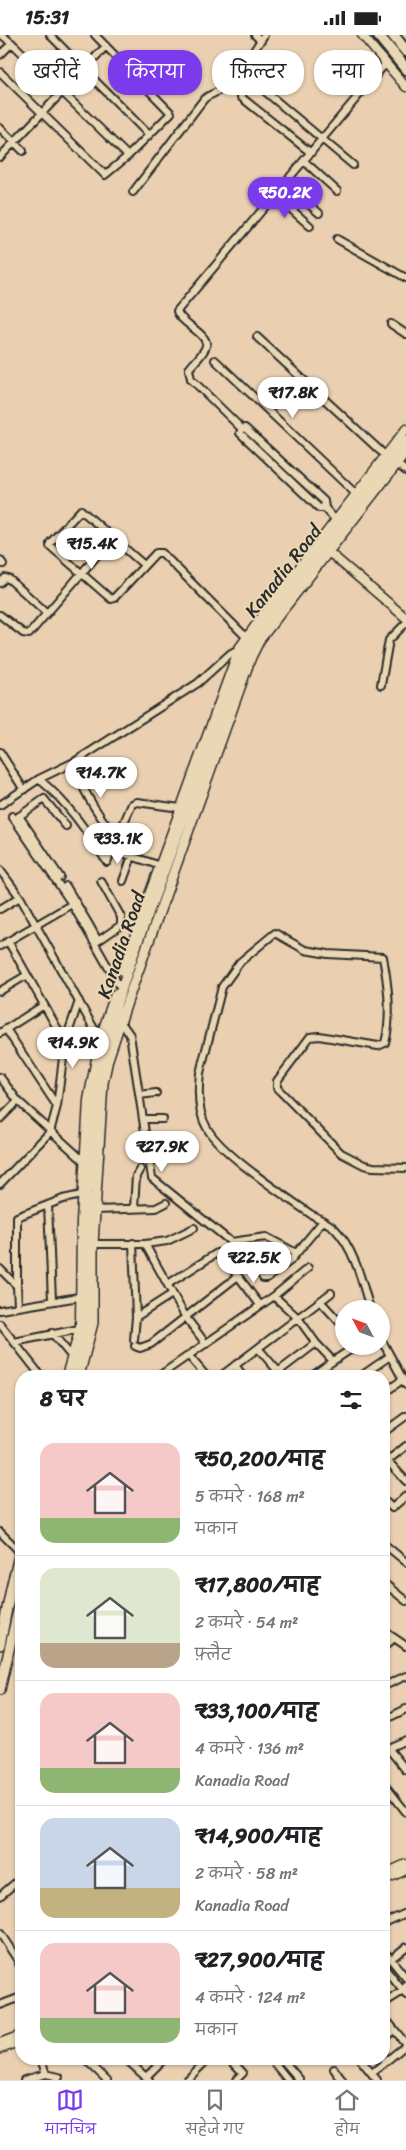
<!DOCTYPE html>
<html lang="hi">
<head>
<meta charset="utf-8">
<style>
	body { margin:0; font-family:Sriracha,"Playpen Sans Deva",sans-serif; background:#f2f2f2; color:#202124; height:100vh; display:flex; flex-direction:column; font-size:19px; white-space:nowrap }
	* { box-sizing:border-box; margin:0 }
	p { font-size:16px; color:#757577 }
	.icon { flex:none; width:28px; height:28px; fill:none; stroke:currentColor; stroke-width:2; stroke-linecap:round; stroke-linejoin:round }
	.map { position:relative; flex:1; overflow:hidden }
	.details { position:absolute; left:15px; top:1335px; width:375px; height:695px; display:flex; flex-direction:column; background:#fff; border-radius:20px; box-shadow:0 1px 4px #0004 }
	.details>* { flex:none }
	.banner { position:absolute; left:15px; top:15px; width:376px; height:45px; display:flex; gap:10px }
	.needle { width:32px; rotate:311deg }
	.fabs { position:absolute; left:335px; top:1265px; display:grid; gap:10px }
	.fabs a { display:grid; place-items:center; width:55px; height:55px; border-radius:50%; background:#fff; box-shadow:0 1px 4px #0004; font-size:25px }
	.price { position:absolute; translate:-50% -42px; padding:0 11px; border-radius:18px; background:#fff; color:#222; font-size:16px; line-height:32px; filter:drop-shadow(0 1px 2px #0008) }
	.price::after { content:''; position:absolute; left:50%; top:30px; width:15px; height:11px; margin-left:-8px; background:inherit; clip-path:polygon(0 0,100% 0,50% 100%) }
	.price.on { background:#7c3aed; color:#fff }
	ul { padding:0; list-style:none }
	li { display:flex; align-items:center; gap:15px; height:125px; padding:0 25px }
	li+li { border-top:1px solid #e0e0e0 }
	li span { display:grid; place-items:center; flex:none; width:140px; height:100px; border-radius:15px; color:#555 }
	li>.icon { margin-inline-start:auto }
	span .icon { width:60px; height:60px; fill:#fffc; stroke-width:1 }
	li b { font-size:21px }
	h2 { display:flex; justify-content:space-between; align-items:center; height:60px; padding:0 25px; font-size:21px }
	.pill { padding:0 18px; border-radius:20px; background:#fff; box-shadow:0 1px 4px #0004; font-size:18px; line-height:45px }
	.pill.on { background:#7c3aed; color:#fff }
	.status { display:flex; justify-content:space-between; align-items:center; height:35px; padding:0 25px; background:#fff; direction:ltr }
	.status svg { height:14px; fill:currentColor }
	.menu { display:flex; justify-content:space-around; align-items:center; height:70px; border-top:1px solid #e0e0e0; background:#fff; font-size:14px; color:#757577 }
	.menu a { display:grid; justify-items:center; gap:2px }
	.menu .on { color:#7c3aed }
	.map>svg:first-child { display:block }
</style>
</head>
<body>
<div class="status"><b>15:31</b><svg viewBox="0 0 49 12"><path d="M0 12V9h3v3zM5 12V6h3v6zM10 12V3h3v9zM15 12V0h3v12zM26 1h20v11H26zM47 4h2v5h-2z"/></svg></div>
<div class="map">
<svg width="406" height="2045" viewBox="0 0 406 2045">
	<rect width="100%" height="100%" fill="#ead0b1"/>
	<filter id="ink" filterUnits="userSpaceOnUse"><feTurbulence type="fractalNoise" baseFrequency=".02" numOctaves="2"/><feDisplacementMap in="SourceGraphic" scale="10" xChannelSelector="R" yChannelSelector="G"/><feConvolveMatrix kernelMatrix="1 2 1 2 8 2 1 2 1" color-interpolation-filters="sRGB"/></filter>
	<g filter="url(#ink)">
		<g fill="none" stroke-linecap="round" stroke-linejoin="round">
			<defs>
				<path id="minor" d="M 2,0 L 15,11 L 128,121
					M 50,0 L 148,99
					M 255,0 L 261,6
					M 0,20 L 12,8
					M 0,37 L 105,140 L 128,121 L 171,78 L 95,0
					M 0,93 L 23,116
					M 311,118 L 241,62 L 243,51 L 249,46 L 255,48 L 353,130
					M 0,122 L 106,11
					M 304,126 L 337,156
					M 285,149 L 319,178
					M 133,157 L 204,64 C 209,59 216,59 221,54 C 239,40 252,19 264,0
					M 275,160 L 310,191
					M 337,204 L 406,243
					M 391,289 L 406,299
					M 257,302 L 388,423
					M 215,325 L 356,459
					M 245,393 L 324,466 L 325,473 L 319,473 L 240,398 L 242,394 Z
					M 242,394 L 191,344 L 189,334 C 194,327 204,319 206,311 C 209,299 180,288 177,276 L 386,28
					M 397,429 L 406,436
					M 325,473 L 339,489
					M 0,525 L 3,529
					M 144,530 L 81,475 L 50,508 L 50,511 L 111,564 L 114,563 L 156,518 L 162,518 L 246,602
					M 0,548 L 5,543 L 9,544 L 47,578
					M 0,580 L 23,598 L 29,599 L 112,503
					M 381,650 L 389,605 L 406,588
					M 0,717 L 24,755
					M 74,727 C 82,758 99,780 117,805
					M 39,744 C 69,769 85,794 107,827 L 132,769 L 137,767 L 180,773
					M 0,770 L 39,744 L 74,727 L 198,648 L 231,618 L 240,613
					M 12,781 L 72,869 L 119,951 L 123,953
					M 19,781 L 60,842
					M 18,782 L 44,764 L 66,791
					M 113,815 L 164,832
					M 0,835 L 20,862 L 101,1006
					M 123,846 L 132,821
					M 66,851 L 88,888
					M 0,874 L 20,862
					M 84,891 L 88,888 L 98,906 L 121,890 L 121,882 L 101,846
					M 8,906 L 65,1007
					M 0,911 L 72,869
					M 0,956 L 27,940
					M 120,986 L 130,1000 L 152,1143 L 231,1207 L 266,1202 L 296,1218
					M 6,994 L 57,1071
					M 0,998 L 44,970
					M 0,1042 L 18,1066 L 88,1130
					M 139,1060 L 156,1058
					M 0,1084 L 18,1066
					M 143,1084 L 163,1084
					M 0,1149 L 50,1097 L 57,1071 L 65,1007 L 79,966
					M 48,1170 L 52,1265
					M 134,1173 L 136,1141 L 140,1134
					M 95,1175 L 156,1173 L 166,1168
					M 133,1208 L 136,1282 L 134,1305
					M 90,1209 L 145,1209 L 185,1281 L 206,1309
					M 145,1209 L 167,1206 L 194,1193
					M 282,1210 L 255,1228 L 263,1243 L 267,1243 L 290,1226 L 323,1186
					M 0,1234 L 17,1251 L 17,1182 L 63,1164 L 86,1159
					M 168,1249 L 217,1218 L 238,1241 L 260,1270
					M 17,1251 L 18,1271
					M 274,1261 L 298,1283 L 316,1308 L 333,1326 L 312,1341
					M 321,1267 L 344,1292
					M 370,1274 C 362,1247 355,1215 335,1194 C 328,1187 317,1183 309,1178 C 284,1160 221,1119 207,1093 C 198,1078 198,1055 200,1038 L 222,952 L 240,927 L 275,898 L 305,915 L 328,919 L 383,922 C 388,950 392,981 385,1008 L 378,1011 L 319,1001 L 310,1002 L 277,1046 L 277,1053 L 341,1118 L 364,1130 L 373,1132 L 406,1133
					M 0,1275 L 85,1261
					M 136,1282 L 172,1259
					M 0,1289 L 41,1341
					M 52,1298 L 72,1322 L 74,1323
					M 381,1304 L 406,1350
					M 14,1307 L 84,1293
					M 135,1311 L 140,1313 L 151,1309 L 238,1241
					M 258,1313 L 282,1341
					M 188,1320 L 206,1341
					M 333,1326 L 356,1311
					M 235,1330 L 243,1341
					M 278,1337 L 316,1308
					M 159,1341 L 274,1261 L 308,1233
					M 221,1341 L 331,1258
					M 361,1341 L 390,1321
					M 384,1358 L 402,1345
					M 384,1397 L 406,1381
					M 384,1422 L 406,1446
					M 387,1426 L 406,1411
					M 384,1471 L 387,1468 L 392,1473 L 406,1461
					M 0,1497 L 21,1518
					M 384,1509 L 406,1527
					M 384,1548 L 406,1566
					M 13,1595 L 21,1596
					M 384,1596 L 406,1611
					M 384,1612 L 394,1603
					M 384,1651 L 406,1641
					M 384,1685 L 406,1674
					M 388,1713 L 406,1735
					M 384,1715 L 406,1705
					M 384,1749 L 406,1777
					M 0,1861 L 21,1843
					M 384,1888 L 406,1878
					M 0,1898 L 17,1924
					M 384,1916 L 406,1943
					M 21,1922 L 17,1924 L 21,1933
					M 391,1924 L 406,1912
					M 384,1932 L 406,1960
					M 384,1968 L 403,1956 L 406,1951
					M 0,1970 L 21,1962
					M 384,1982 L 406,2009
					M 384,2003 L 394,1995
					M 41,2024 L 46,2039
					M 69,2024 L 77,2024
					M 85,2024 L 107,2045
					M 126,2024 L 149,2045
					M 230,2024 L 243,2038 L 236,2045
					M 271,2024 L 288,2045
					M 282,2024 L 300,2045
					M 360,2024 L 377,2045
					M 334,2034 L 342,2045
					M 372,2038 L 406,2010
					M 146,2042 L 164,2024
					M 24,2045 L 46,2039 L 59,2042 L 57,2045
					M 187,2045 L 208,2024"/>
				<path id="tertiary" d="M 362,0 L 406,52
					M 324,513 L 406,583
					M 123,936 L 139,887 L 239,613 L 268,573 L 406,394
					M 66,1341 L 80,1293 L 81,1186 L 88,1065 L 100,1003 L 115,959
					M 384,1839 L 406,1829
					M 384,1845 L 406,1835
					M 0,2008 L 21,2000
					M 0,2014 L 21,2006"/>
				<path id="secondary" d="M 72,1341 L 86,1293 L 87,1159 L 93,1082 L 100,1027 L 118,964 L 138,906 L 248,609 L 256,597 L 406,406
					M 79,1341 L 93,1288 L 93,1209 L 103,1048 L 108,1024 L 127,967 L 251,622 L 260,604 L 406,417
					M 0,1610 L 11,1553 L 21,1513
					M 0,1655 L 21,1562"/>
				<path id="trunk" d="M 378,0 L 406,34
					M 393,0 L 406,16"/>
			</defs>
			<use href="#minor" stroke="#2b2b2b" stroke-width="10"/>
			<use href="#tertiary" stroke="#2b2b2b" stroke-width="11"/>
			<use href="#secondary" stroke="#2b2b2b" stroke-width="12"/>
			<use href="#trunk" stroke="#2b2b2b" stroke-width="14"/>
			<use href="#minor" stroke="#ead8b5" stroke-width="6"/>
			<use href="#tertiary" stroke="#ead8b5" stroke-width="8"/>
			<use href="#secondary" stroke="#ead8b5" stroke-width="9"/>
			<use href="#trunk" stroke="#ead8b5" stroke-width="10"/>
		</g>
	</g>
	<g text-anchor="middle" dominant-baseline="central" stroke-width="4" stroke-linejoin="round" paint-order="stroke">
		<g font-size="19" fill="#2b2b2b" stroke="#ead8b5">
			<text transform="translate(283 536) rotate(-52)">Kanadia Road</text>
			<text transform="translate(121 910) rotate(-71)">Kanadia Road</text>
		</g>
	</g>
</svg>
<div class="fabs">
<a><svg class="needle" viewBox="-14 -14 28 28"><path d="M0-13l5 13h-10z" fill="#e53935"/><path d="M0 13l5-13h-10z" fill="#757577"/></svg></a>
</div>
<b class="price on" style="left:285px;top:184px">₹50.2K</b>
<b class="price" style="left:293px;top:384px">₹17.8K</b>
<b class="price" style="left:92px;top:535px">₹15.4K</b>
<b class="price" style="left:101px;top:764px">₹14.7K</b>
<b class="price" style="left:118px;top:830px">₹33.1K</b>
<b class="price" style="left:73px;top:1034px">₹14.9K</b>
<b class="price" style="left:162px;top:1138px">₹27.9K</b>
<b class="price" style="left:254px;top:1249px">₹22.5K</b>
<div class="banner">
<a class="pill">खरीदें</a>
<a class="pill on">किराया</a>
<a class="pill">फ़िल्टर</a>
<a class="pill">नया</a>
</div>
<section class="details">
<h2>8 घर<svg class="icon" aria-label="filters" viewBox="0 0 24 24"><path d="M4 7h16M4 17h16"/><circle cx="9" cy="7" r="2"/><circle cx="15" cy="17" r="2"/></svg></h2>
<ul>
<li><span style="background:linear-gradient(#f6c9c9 75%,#8fb573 0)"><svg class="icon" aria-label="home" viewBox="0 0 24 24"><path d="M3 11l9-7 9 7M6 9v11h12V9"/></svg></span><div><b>₹50,200/माह</b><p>5 कमरे · 168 m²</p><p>मकान</p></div></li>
<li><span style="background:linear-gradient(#dfe7d0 75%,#b9a48a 0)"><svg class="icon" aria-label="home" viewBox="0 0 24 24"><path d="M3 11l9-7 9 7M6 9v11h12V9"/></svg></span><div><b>₹17,800/माह</b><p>2 कमरे · 54 m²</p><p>फ़्लैट</p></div></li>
<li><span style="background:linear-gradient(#f6c9c9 75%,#8fb573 0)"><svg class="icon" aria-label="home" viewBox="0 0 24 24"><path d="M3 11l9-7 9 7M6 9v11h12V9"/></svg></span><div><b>₹33,100/माह</b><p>4 कमरे · 136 m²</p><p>Kanadia Road</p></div></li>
<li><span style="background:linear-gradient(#c9d6e8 70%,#c2b280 0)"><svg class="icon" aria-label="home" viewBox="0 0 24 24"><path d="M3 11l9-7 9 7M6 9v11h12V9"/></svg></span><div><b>₹14,900/माह</b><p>2 कमरे · 58 m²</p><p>Kanadia Road</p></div></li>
<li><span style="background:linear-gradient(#f6c9c9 75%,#8fb573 0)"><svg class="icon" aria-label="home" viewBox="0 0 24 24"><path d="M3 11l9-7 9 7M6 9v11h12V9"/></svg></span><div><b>₹27,900/माह</b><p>4 कमरे · 124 m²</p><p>मकान</p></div></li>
</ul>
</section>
</div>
<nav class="menu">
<a class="on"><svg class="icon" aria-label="map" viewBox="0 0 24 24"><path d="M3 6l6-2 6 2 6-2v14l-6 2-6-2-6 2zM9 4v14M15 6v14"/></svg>मानचित्र</a>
<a><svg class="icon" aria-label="saved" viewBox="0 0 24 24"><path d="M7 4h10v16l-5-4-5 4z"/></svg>सहेजे गए</a>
<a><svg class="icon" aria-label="home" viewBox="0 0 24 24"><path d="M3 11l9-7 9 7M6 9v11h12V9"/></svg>होम</a>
</nav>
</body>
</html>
